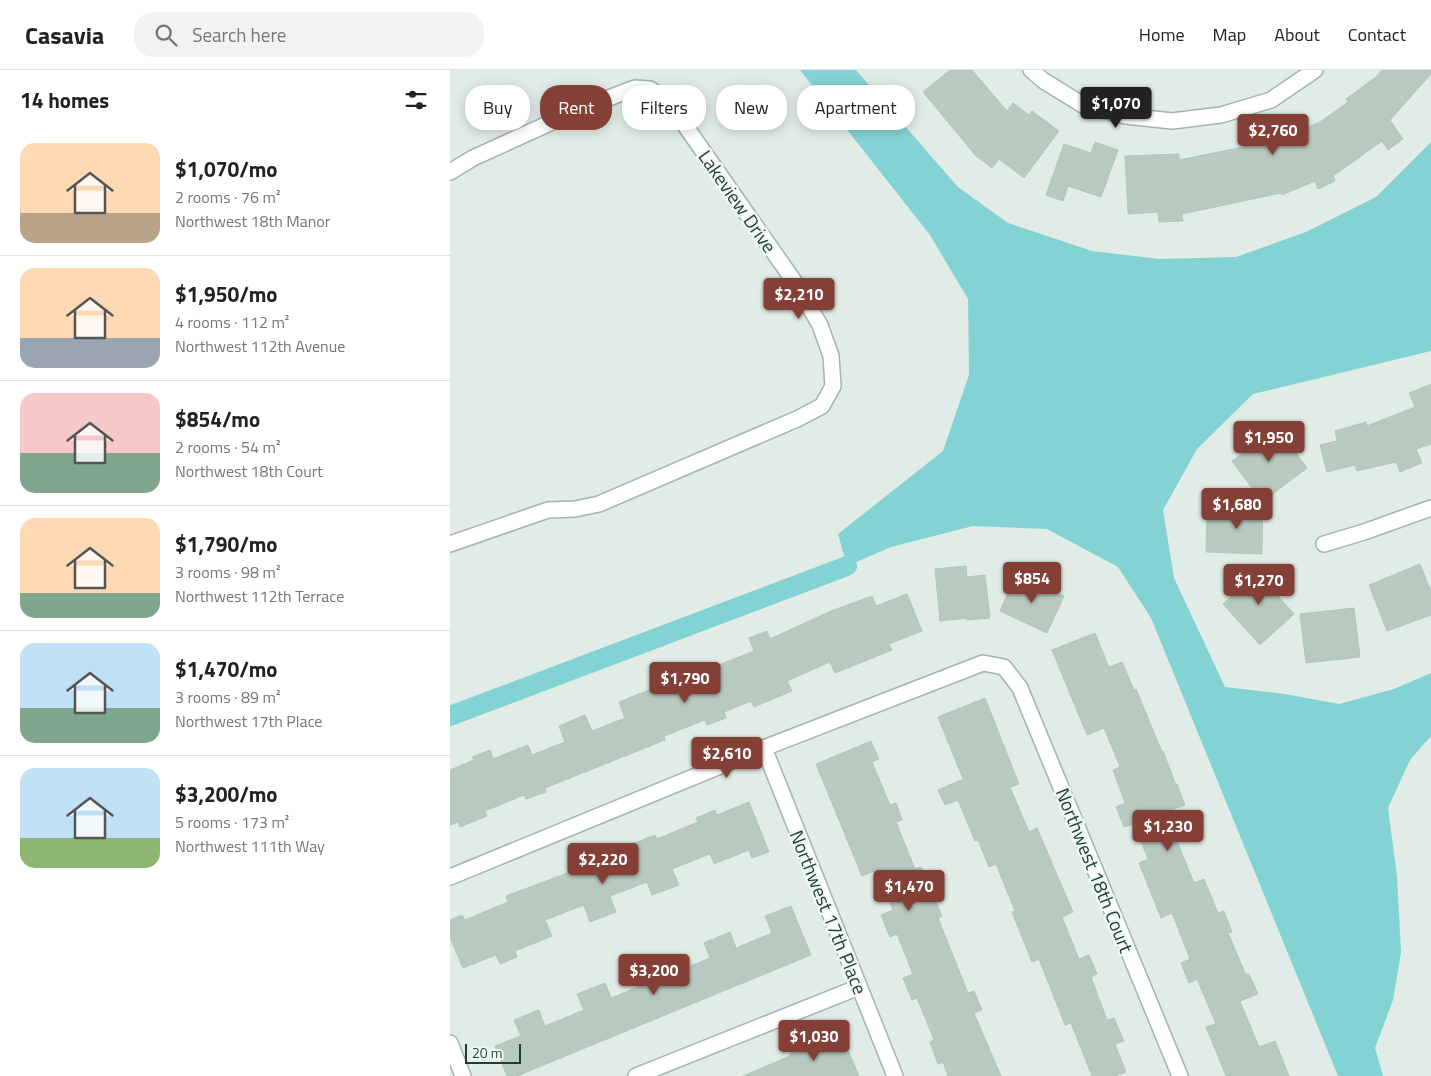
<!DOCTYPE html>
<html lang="en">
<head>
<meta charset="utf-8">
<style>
	body { margin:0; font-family:"Titillium Web",sans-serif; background:#f2f2f2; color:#222; height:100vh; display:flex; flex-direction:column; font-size:19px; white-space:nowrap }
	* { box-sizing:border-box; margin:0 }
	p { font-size:16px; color:#767676 }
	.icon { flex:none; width:28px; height:28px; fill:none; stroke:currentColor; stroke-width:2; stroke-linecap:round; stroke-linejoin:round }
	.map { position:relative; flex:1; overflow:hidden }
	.drawer { display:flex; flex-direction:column; background:#fff; width:450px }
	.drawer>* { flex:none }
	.top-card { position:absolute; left:15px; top:15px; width:475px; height:45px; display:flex; gap:10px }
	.scale { position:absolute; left:15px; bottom:12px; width:56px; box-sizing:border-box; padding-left:5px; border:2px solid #1f3d31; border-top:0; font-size:14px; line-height:18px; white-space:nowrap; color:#1f3d31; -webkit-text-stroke:4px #f0f8f3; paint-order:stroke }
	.price { position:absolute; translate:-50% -42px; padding:0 11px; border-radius:5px; background:#843f36; color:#fff; font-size:16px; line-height:32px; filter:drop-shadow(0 1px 2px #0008) }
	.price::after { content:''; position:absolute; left:50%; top:30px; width:15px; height:11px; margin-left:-8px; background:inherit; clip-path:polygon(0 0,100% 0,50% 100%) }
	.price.active { background:#222; color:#fff }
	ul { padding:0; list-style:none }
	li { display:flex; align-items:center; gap:15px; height:125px; padding:0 20px }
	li+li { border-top:1px solid #e0e0e0 }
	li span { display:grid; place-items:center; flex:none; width:140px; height:100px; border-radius:15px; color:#555 }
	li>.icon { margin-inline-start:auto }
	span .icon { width:60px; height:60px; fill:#fffc; stroke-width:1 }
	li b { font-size:21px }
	h2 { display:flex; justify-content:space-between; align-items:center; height:60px; padding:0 20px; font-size:21px }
	.pill { padding:0 18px; border-radius:20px; background:#fff; box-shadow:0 2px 12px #0003; font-size:18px; line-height:45px }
	.pill.active { background:#843f36; color:#fff }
	header { display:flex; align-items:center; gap:30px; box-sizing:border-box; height:70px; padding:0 25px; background:#fff; border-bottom:1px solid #e0e0e0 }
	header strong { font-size:24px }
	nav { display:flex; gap:28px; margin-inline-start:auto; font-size:18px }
	.search { width:350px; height:45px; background:#f2f2f2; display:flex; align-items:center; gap:12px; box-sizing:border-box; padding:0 18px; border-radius:20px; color:#767676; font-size:19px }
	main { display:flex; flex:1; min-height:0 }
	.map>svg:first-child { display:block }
</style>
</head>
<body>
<header>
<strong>Casavia</strong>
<div class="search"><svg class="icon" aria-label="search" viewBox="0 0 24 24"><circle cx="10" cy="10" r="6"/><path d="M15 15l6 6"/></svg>Search here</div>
<nav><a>Home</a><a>Map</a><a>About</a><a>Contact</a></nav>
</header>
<main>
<section class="drawer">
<h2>14 homes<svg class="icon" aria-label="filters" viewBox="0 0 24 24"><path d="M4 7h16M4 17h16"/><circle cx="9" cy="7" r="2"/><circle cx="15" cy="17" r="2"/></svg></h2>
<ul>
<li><span style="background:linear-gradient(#ffd9b3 70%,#b9a48a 0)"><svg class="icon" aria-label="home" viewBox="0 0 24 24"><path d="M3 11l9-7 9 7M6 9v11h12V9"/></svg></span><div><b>$1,070/mo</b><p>2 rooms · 76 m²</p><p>Northwest 18th Manor</p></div></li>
<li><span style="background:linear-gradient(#ffd9b3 70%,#9aa5b1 0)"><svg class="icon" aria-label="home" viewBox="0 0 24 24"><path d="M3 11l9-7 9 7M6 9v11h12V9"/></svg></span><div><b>$1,950/mo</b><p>4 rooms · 112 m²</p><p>Northwest 112th Avenue</p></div></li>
<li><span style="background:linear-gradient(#f6c9c9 60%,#7fa58c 0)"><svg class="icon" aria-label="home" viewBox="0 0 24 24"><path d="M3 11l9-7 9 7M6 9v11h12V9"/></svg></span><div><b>$854/mo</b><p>2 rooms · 54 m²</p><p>Northwest 18th Court</p></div></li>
<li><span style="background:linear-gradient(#ffd9b3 75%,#7fa58c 0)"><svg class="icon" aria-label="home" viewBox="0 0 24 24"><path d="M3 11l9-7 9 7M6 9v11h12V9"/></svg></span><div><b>$1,790/mo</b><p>3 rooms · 98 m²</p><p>Northwest 112th Terrace</p></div></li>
<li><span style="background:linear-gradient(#bfe0f5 65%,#7fa58c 0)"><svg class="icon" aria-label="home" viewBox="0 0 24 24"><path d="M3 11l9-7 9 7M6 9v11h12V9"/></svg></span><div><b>$1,470/mo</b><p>3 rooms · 89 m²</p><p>Northwest 17th Place</p></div></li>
<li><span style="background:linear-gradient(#bfe0f5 70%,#8fb573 0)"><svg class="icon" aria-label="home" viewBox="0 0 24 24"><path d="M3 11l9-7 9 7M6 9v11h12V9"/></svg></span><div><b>$3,200/mo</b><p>5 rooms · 173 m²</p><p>Northwest 111th Way</p></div></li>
</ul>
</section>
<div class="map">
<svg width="981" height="1006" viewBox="0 0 981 1006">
	<rect width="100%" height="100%" fill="#e0ece5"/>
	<path fill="#83d3d5" d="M 350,0 L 406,0 L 508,117 L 558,153 L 642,181 L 710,189 L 786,187 L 856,162 L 926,127 L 981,72 L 981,281 L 803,324 L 747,379 L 713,440 L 724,508 L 775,617 L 835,624 L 889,634 L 944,619 L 981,603 L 981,666 L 960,690 L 938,738 L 947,806 L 951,883 L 943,930 L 925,978 L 933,1006 L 888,1006 L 701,548 L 668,497 L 597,459 L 523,456 L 441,477 L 397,496 L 388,464 L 493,381 L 519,305 L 518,229 L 480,165 Z"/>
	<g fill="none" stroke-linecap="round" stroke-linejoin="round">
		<path stroke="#83d3d5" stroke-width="20" d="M 0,646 L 397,496"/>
	</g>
	<path fill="#b8cac0" stroke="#b2c6bb" d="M 500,0 L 522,0 L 557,41 L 563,33 L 579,45 L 582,41 L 609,61 L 574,108 L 549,89 L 542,98 L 526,86 L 473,22 Z
		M 932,0 L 981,0 L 981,4 L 940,50 L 953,69 L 938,80 L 932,71 L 883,106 L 885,111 L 868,119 L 865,111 L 832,125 L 831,123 L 732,144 L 733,151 L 709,152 L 708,142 L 678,144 L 675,86 L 729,84 L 729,90 L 808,74 L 830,64 L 832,69 L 870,52 L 898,32 L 896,29 L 926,7 Z
		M 645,72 L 668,80 L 651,127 L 618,116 L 613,131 L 596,125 L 614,74 L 641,83 Z
		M 981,314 L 981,374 L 966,379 L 972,393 L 950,402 L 946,392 L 907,401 L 905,395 L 877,402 L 870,375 L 887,371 L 885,361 L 916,352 L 917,356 L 965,337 L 959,323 Z
		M 823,352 L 857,398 L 812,432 L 782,391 L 804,375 L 800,370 Z
		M 777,433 L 813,434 L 812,484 L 756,482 L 757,449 L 776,450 Z
		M 970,494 L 981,522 L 981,545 L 937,561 L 919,515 Z
		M 516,496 L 517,507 L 535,505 L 540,548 L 517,550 L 517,548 L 490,551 L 485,499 Z
		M 814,496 L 828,511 L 821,518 L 844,544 L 810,575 L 773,534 Z
		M 572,507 L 614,526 L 597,563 L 550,541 L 562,514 L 568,517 Z
		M 457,524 L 472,561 L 439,574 L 442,580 L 385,603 L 380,592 L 337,611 L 342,621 L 304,637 L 301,631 L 274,642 L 276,648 L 257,655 L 255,650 L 214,666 L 215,670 L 95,718 L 96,722 L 76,729 L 74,725 L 35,741 L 37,746 L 10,757 L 8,752 L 0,755 L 0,700 L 24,690 L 22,687 L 40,680 L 43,689 L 78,675 L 82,685 L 115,672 L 109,656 L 135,645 L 142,661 L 175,648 L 169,632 L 204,618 L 203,615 L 219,609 L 222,616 L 269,597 L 269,595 L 304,581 L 299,568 L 317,561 L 320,569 L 381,541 L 422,526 L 426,536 Z
		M 904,538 L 910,587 L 856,593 L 850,544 Z
		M 645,563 L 659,597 L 672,592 L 684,620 L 686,619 L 712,682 L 713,681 L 726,715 L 727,714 L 735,735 L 715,742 L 744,813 L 754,809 L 768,843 L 774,841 L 782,862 L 778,863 L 796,905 L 799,904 L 808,924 L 790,931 L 809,977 L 825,971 L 839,1006 L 776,1006 L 756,957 L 766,954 L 747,909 L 739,913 L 731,893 L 740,889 L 722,843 L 711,848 L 689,793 L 698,789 L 684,754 L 674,757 L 666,737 L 675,733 L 663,700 L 670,697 L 654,658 L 637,665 L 602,580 Z
		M 535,628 L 569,714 L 560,717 L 579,762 L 587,758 L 623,842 L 612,847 L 629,889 L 639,885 L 647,904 L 641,907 L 657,950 L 664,948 L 674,971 L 665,974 L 676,1002 L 665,1006 L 642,1006 L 621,953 L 615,955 L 589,889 L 582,892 L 562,842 L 565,841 L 546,794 L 539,797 L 528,770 L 525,771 L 508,730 L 495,735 L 488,720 L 513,709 L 488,647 Z
		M 421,671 L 429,689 L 422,692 L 440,735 L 446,733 L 452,750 L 446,752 L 465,799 L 471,797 L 492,846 L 488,848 L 518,923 L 524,921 L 532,940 L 524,943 L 551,1006 L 498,1006 L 493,992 L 488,994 L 480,972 L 484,970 L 467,928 L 462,930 L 453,908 L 463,904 L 447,864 L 440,867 L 431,845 L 443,840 L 427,800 L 412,806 L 366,694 Z
		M 299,732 L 319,782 L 302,788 L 299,780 L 264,794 L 260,784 L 222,799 L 229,815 L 202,825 L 197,812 L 160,826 L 166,842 L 140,852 L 134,835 L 95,850 L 102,866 L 65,881 L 67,887 L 50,894 L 46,885 L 13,898 L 0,868 L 0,850 L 12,845 L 15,850 L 58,832 L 56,826 L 120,802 L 120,800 L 147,789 L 149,795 L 185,781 L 182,774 L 205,765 L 207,769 L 248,752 L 246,748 L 265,740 L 267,745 Z
		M 341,836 L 361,885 L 67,1006 L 57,1006 L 45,976 L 71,966 L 64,950 L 89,940 L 95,956 L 134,940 L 127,924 L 155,913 L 161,928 L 198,913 L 192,898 L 217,888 L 223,903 L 260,888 L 254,873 L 280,862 L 286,878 L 322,863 L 315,846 Z
		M 392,966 L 409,1006 L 293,1006 L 340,986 L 340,984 L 360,975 L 362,979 Z"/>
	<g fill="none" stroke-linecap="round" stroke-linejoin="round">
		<defs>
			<path id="minor" d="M 581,0 L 594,11 L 633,35 L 676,46 L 722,51 L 771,45 L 821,30 L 865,0
				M 0,102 L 23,88 L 135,37 L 185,18 L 200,19 L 218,31 L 346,214 L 370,255 L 381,286 L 383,316 L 372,336 L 347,349 L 149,434 L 125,439 L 98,440 L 0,474
				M 874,474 L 914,462 L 981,438
				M 314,678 L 445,1006
				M 0,807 L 314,678 L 533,593 L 554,597 L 570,618 L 730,1006
				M 0,973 L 13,1006
				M 186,1006 L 409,917"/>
		</defs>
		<use href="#minor" stroke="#a2b4ab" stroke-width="18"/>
		<use href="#minor" stroke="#fff" stroke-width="15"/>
	</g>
	<g text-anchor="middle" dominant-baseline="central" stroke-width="5" stroke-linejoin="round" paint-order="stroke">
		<g font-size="19" fill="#1f3d31" stroke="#f0f8f3">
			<text transform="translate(288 131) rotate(55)">Lakeview Drive</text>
			<text transform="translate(645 800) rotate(68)">Northwest 18th Court</text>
			<text transform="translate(379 842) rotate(68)">Northwest 17th Place</text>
		</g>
	</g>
</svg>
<div class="scale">20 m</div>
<b class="price active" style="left:666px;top:59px">$1,070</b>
<b class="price" style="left:823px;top:86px">$2,760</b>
<b class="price" style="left:349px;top:250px">$2,210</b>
<b class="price" style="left:819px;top:393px">$1,950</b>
<b class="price" style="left:787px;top:460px">$1,680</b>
<b class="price" style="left:582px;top:534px">$854</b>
<b class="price" style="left:809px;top:536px">$1,270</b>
<b class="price" style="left:235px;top:634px">$1,790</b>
<b class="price" style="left:277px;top:709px">$2,610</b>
<b class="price" style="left:718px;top:782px">$1,230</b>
<b class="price" style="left:153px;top:815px">$2,220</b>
<b class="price" style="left:459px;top:842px">$1,470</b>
<b class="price" style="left:204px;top:926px">$3,200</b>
<b class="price" style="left:364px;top:992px">$1,030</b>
<div class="top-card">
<a class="pill">Buy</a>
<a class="pill active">Rent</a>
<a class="pill">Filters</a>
<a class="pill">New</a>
<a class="pill">Apartment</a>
</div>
</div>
</main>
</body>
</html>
